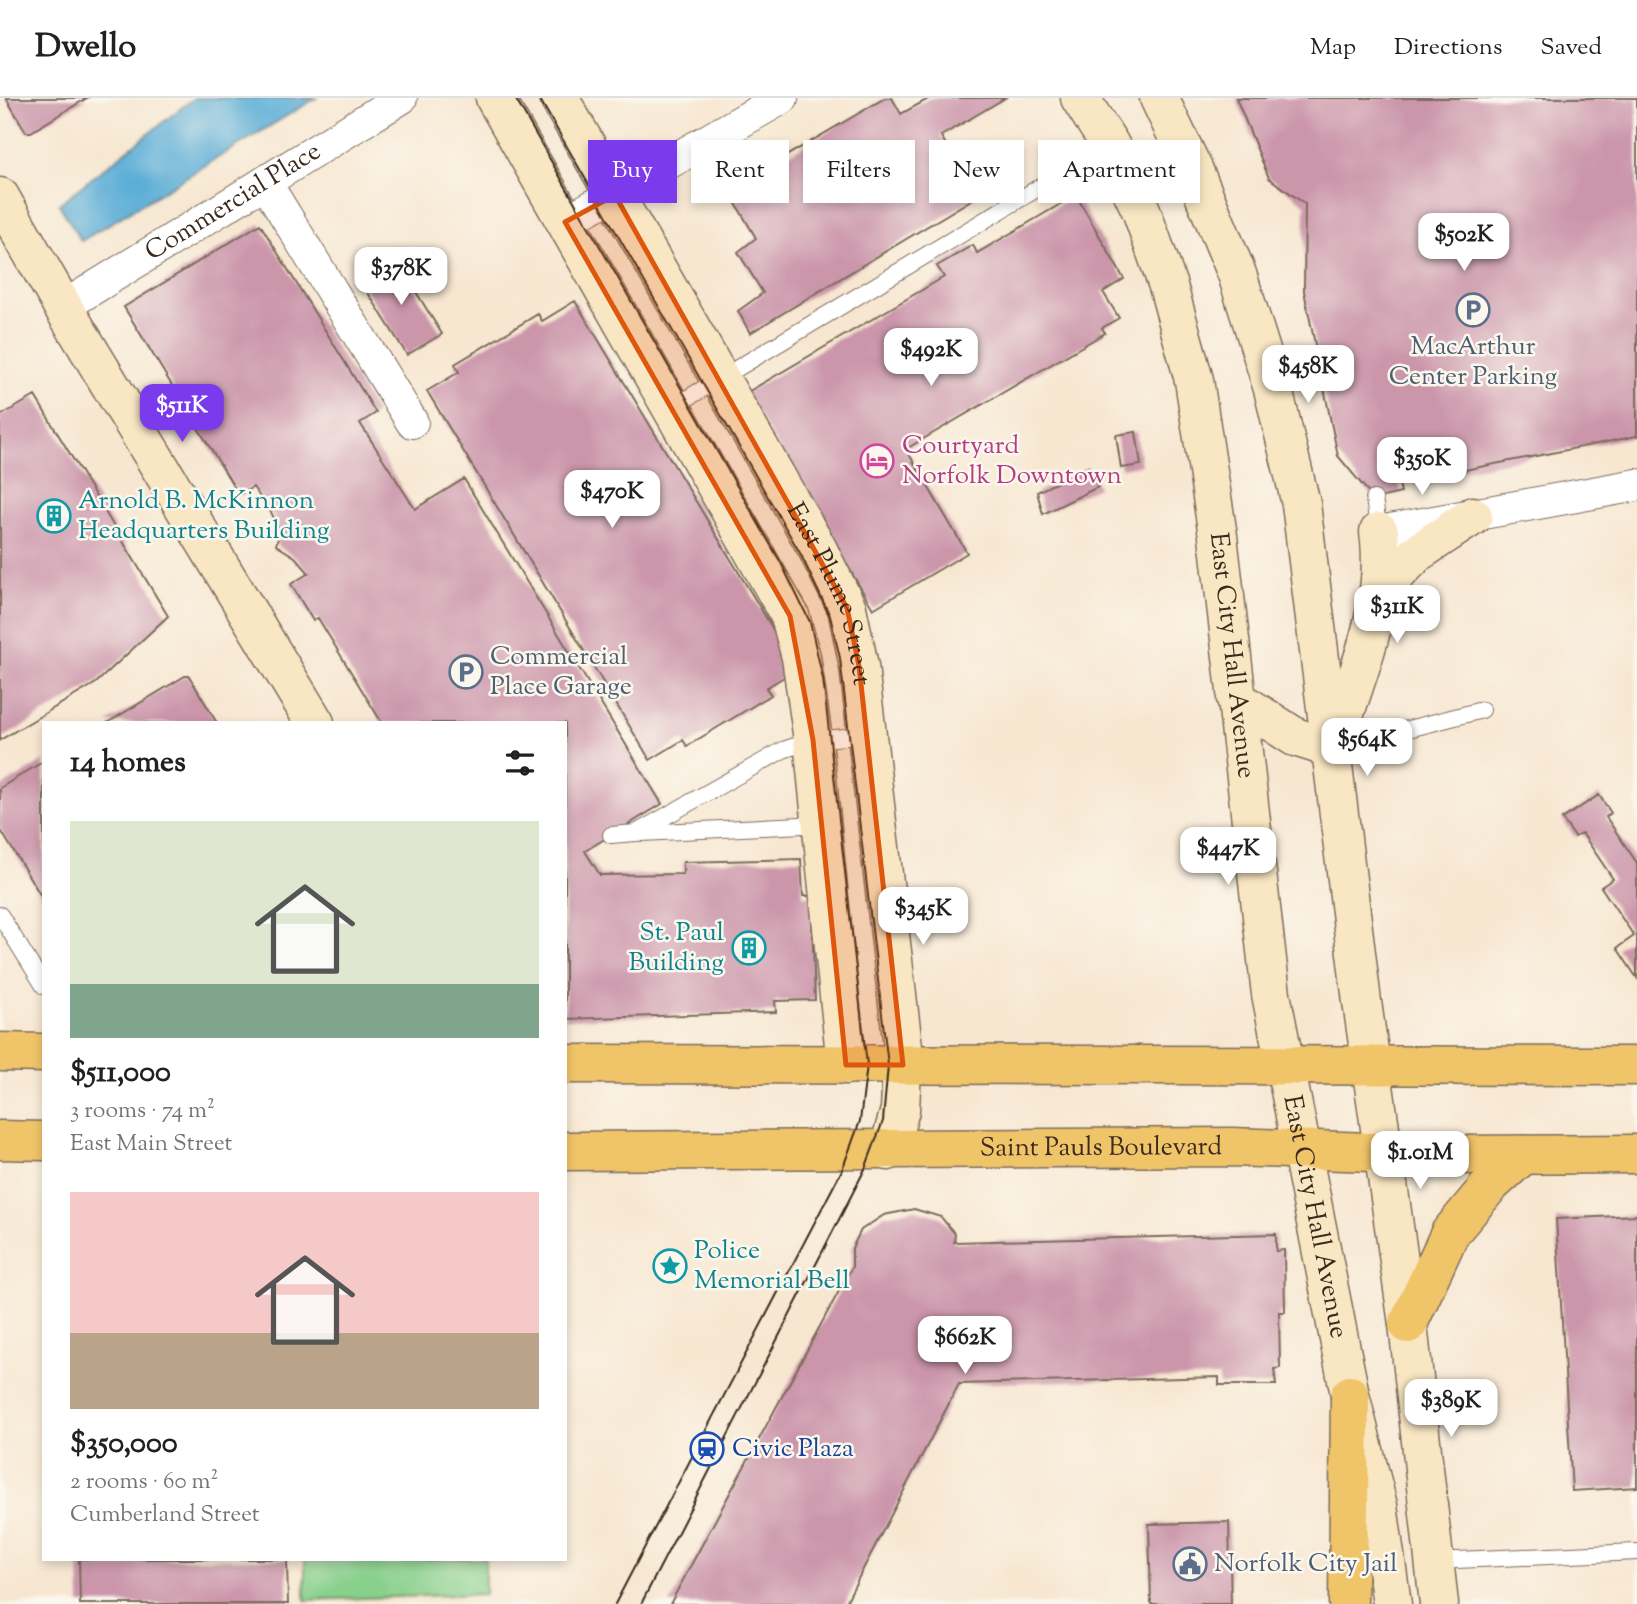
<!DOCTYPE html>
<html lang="en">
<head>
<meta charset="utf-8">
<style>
	body { margin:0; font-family:"Sorts Mill Goudy",serif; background:#f6f6f6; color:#202124; height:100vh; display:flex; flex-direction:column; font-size:26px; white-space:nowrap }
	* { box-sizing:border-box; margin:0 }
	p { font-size:23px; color:#757577 }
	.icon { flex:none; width:38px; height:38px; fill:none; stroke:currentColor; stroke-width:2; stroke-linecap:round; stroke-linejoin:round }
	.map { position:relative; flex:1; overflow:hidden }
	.side { position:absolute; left:42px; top:623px; width:525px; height:840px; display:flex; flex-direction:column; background:#fff; border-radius:0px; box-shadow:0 4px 10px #0003 }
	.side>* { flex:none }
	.top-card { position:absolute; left:588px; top:42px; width:665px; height:63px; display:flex; gap:14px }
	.price { position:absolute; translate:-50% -60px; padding:0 16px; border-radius:14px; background:#fff; color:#222; font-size:23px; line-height:46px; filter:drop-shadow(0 2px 4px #0008) }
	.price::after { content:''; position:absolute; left:50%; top:42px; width:21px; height:16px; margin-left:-10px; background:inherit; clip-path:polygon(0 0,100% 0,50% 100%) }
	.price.current { background:#7c3aed; color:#fff }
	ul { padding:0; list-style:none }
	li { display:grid; align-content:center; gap:14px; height:371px; padding:0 28px }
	li span { display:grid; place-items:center; height:217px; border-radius:0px; color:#555 }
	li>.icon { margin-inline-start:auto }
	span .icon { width:126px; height:126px; fill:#fffc; stroke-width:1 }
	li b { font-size:30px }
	h2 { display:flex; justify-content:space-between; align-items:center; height:84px; padding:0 28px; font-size:30px }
	.tag { padding:0 24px; border-radius:0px; background:#fff; box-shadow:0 4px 10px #0003; font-size:24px; line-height:63px }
	.tag.current { background:#7c3aed; color:#fff }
	header { display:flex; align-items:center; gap:42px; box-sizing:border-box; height:98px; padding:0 35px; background:#fff; border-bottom:2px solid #e0e0e0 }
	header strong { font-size:33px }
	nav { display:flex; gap:38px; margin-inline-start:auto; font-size:24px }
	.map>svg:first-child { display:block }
</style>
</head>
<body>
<header>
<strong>Dwello</strong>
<nav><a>Map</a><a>Directions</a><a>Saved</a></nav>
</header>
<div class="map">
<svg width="1637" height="1506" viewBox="0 0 1637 1506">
	<rect width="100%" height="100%" fill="#fbf7ec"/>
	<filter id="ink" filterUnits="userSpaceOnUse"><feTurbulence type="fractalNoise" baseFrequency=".0143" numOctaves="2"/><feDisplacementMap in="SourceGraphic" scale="14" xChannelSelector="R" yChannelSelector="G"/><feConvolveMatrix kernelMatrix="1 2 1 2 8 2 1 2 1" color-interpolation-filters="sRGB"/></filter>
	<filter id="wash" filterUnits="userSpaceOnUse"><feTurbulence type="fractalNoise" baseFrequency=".00686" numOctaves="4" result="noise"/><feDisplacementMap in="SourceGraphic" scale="28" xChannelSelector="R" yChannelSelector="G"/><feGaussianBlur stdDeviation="1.57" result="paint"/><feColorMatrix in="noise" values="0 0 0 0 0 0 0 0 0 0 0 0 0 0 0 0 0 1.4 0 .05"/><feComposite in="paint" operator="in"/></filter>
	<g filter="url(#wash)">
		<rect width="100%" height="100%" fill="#f7e7d1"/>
		<path fill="#88d08c" stroke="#627d55" stroke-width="2" d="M 305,1461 L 485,1461 L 485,1496 L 305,1502 Z"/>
		<path fill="#5caed7" stroke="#4c6c7a" stroke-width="2" d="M 194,0 L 316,0 L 81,143 L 59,106 Z"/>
		<g id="blocks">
			<path fill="#cb95aa" d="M 6,0 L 87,0 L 31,34 L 26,34 Z
				M 885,0 L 892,0 L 901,16 L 930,0 L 1005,0 L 941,38 L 976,99 L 750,235 L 738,213 L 763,195 L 738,154 L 756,140 L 728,92 Z
				M 1236,0 L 1637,0 L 1637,338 L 1399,385 L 1401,395 L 1374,401 L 1338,358 L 1304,193 L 1305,106 L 1269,80 Z
				M 1076,97 L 1124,181 L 1103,194 L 1119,220 L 1102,230 L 1105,235 L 906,351 L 967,455 L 873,511 L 746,295 L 944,179 L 937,168 L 973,147 L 977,155 Z
				M 260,126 L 376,315 L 360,325 L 415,411 L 464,381 L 662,706 L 585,753 L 600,777 L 683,776 L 683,764 L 801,761 L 803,798 L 811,798 L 815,902 L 775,903 L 776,914 L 565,921 L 565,625 L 382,625 L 318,520 L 313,523 L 291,486 L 309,475 L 295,459 L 276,447 L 280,433 L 272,416 L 253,389 L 239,397 L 124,209 Z
				M 395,160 L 442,236 L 407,257 L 360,182 Z
				M 575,203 L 797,571 L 766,590 L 771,597 L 687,648 L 683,642 L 650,662 L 427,293 L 459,274 L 455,266 L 538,216 L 542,223 Z
				M 35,298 L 168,518 L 96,585 L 0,642 L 0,318 Z
				M 1136,334 L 1141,367 L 1121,370 L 1116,337 Z
				M 1088,369 L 1098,389 L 1043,416 L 1037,394 Z
				M 185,578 L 189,578 L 217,625 L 107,625 Z
				M 44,663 L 44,803 L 0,731 L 0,690 Z
				M 1599,697 L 1611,715 L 1606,719 L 1637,765 L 1637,880 L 1617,850 L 1634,838 L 1601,789 L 1613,781 L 1582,735 L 1575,739 L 1562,721 Z
				M 914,1111 L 941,1119 L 955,1136 L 954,1144 L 1276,1136 L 1276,1153 L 1284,1152 L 1285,1214 L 1279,1214 L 1280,1270 L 1274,1271 L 1276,1287 L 1219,1287 L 1219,1279 L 959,1286 L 845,1506 L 670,1506 L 852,1169 L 852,1150 L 861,1132 L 884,1117 Z
				M 1637,1117 L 1637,1389 L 1572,1393 L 1556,1121 Z
				M 1229,1424 L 1231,1506 L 1151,1506 L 1149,1426 Z
				M 79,1461 L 287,1461 L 288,1506 L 80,1506 Z"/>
		</g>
	</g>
	<g filter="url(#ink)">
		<use href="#blocks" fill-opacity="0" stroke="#7d6c5d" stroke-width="2"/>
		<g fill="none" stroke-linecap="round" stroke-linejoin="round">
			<defs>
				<path id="lane" d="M 671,310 L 1110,47
					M 1374,401 L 1379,434
					M 1335,650 L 1482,612
					M 641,735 L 822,726
					M 611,737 L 636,735 L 783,652 L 813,642 L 867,637
					M 0,817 L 44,888
					M 1435,1463 L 1637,1454"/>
				<g id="street">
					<path d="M 265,84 L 412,324"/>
					<path d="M 565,124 L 782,0"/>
					<path id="s1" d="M 63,209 L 401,0"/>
					<path d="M 1379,434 L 1637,387"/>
				</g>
				<g id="secondary">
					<path d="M 495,0 L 790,518 L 801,559 L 813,642 L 846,967"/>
					<path id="s2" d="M 559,0 L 817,450 L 847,510 L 859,568 L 903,949 L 900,1012 L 888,1053"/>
					<path id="s3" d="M 1080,0 L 1110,47 L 1141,112 L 1168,188 L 1194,282 L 1218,438 L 1271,896 L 1350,1297 L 1378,1408 L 1392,1506"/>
					<path d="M 1159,0 L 1194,73 L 1237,176 L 1273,291 L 1301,406 L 1362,904 L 1408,1226 L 1439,1506"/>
					<path d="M 0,99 L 63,209 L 315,625"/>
					<path d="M 1380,493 L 1417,455 L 1473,418"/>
					<path d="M 1236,601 L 1295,639 L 1333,651"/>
					<path d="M 1337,639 C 1358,573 1389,505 1379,434"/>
				</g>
				<g id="primary">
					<path d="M 0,954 L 44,955"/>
					<path d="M 565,966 L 1637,968"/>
					<path d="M 0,1042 L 44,1043"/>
					<path id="s4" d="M 565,1053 L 1232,1049 L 1452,1057 L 1637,1056"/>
					<path d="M 1408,1226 L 1450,1135 L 1490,1087 L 1523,1057"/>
				</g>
				<path id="highway" d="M 1348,1506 L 1350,1297"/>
			</defs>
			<use href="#lane" stroke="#7d6c5d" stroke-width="18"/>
			<use href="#street" stroke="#7d6c5d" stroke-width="34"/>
			<use href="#secondary" stroke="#7d6c5d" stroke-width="41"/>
			<use href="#primary" stroke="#7d6c5d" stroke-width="41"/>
			<use href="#highway" stroke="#7d6c5d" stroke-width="41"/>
			<use href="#lane" stroke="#fff" stroke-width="16"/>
			<use href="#street" stroke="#fff" stroke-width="32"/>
			<use href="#secondary" stroke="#f9e7c3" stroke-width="38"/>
			<use href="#primary" stroke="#f0c469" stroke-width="38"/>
			<use href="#highway" stroke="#f0c469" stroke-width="38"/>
			<path stroke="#3b2a1e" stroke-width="2" d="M 515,0 L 781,465 L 810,524 L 823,581 L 867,967 L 860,1023 L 842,1072 L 615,1506
				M 539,0 L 800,455 L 830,518 L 840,560 L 888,967 L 883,1023 L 865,1071 L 641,1506"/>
		</g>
	</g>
	<path fill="#df570d" fill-opacity="0.2" stroke="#df570d" stroke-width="5" stroke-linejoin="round" d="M 615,97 L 847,510 L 859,568 L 903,967 L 846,967 L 813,642 L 790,518 L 565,124 Z"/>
	<defs>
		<symbol id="parking-ring" viewBox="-11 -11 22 22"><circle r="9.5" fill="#fbf7ec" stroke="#5c6f8a" stroke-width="1.5"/><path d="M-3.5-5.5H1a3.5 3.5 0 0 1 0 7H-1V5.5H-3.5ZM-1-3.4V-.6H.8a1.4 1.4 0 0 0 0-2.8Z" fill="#5c6f8a"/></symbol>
		<symbol id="hotel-ring" viewBox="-11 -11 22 22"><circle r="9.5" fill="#fbf7ec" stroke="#d1479c" stroke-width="1.5"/><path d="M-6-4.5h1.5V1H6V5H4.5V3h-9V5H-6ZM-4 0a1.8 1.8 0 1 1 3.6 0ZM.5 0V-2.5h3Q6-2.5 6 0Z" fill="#d1479c"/></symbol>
		<symbol id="building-ring" viewBox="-11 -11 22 22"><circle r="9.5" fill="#fbf7ec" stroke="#0f9aa8" stroke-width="1.5"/><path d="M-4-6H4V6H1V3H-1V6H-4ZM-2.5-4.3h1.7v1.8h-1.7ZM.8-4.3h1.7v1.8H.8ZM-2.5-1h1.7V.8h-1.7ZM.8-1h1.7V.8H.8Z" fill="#0f9aa8"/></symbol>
		<symbol id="sight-ring" viewBox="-11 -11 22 22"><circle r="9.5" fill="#fbf7ec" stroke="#0f9aa8" stroke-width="1.5"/><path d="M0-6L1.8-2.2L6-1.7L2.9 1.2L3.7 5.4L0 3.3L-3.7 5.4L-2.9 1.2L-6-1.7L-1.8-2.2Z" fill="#0f9aa8"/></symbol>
		<symbol id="station-ring" viewBox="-11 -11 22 22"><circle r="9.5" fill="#fbf7ec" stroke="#1a4fb4" stroke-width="1.5"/><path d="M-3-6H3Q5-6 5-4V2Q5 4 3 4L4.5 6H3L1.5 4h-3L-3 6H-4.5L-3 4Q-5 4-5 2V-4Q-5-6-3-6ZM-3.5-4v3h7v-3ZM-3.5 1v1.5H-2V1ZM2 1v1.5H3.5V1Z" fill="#1a4fb4"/></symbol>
		<symbol id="civic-ring" viewBox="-11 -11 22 22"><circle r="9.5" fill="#fbf7ec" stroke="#5c6f8a" stroke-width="1.5"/><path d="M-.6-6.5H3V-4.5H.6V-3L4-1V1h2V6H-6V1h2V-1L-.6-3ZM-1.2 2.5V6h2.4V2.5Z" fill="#5c6f8a"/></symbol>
	</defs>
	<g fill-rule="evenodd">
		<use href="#parking-ring" x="1454" y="193" width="38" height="38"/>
		<use href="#hotel-ring" x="858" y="344" width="38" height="38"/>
		<use href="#building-ring" x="35" y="399" width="38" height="38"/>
		<use href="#parking-ring" x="447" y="555" width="38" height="38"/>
		<use href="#building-ring" x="730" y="831" width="38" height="38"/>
		<use href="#sight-ring" x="651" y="1149" width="38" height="38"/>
		<use href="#station-ring" x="688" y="1332" width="38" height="38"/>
		<use href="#civic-ring" x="1171" y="1447" width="38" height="38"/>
	</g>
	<g text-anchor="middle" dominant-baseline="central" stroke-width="5" stroke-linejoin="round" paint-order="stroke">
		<g font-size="26" fill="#3b2a1e" stroke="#fbf7ec">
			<text stroke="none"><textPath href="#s1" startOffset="200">Commercial Place</textPath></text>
			<text stroke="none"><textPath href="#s2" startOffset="567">East Plume Street</textPath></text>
			<text stroke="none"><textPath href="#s3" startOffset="584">East City Hall Avenue</textPath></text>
			<text stroke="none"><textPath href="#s4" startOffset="536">Saint Pauls Boulevard</textPath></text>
			<text stroke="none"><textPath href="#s3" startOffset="1152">East City Hall Avenue</textPath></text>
		</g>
		<g font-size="26" fill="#4e5e75" stroke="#fbf7ec" text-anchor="start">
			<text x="1473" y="249" text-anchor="middle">MacArthur<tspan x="1473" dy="30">Center Parking</tspan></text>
			<text x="490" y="559">Commercial<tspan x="490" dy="30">Place Garage</tspan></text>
			<text x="1214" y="1466">Norfolk City Jail</text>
		</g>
		<g font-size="26" fill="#b23c85" stroke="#fbf7ec" text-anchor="start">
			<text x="902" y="348">Courtyard<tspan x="902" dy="30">Norfolk Downtown</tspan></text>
		</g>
		<g font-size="26" fill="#0d838f" stroke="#fbf7ec" text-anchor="start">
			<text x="78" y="403">Arnold B. McKinnon<tspan x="78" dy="30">Headquarters Building</tspan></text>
			<text x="724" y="835" text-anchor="end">St. Paul<tspan x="724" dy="30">Building</tspan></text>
			<text x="694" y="1153">Police<tspan x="694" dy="30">Memorial Bell</tspan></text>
		</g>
		<g font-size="26" fill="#164399" stroke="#fbf7ec" text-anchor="start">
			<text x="732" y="1351">Civic Plaza</text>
		</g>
	</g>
</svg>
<b class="price" style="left:1464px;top:175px">$502K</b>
<b class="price" style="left:401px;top:209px">$378K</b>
<b class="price" style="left:931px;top:290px">$492K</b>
<b class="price" style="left:1308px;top:307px">$458K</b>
<b class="price current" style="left:182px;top:346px">$511K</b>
<b class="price" style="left:1422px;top:399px">$350K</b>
<b class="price" style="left:612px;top:432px">$470K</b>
<b class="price" style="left:1397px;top:547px">$311K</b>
<b class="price" style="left:1367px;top:680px">$564K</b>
<b class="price" style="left:1228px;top:789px">$447K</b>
<b class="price" style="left:923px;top:849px">$345K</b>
<b class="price" style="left:1420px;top:1093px">$1.01M</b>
<b class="price" style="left:965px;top:1278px">$662K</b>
<b class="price" style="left:1451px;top:1341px">$389K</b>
<div class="top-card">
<a class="tag current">Buy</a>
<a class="tag">Rent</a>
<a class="tag">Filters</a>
<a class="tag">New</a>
<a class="tag">Apartment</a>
</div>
<section class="side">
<h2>14 homes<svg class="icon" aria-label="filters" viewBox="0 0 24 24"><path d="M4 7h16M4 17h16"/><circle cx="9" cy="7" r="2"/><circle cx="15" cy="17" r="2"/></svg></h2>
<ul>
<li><span style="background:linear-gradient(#dfe7d0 75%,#7fa58c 0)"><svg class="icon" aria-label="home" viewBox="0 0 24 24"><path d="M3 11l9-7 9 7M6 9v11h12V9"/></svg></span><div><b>$511,000</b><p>3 rooms · 74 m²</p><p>East Main Street</p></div></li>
<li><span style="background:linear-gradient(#f6c9c9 65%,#b9a48a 0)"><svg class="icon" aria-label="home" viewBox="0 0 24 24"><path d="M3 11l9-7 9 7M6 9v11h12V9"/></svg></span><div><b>$350,000</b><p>2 rooms · 60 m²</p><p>Cumberland Street</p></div></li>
</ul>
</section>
</div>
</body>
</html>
